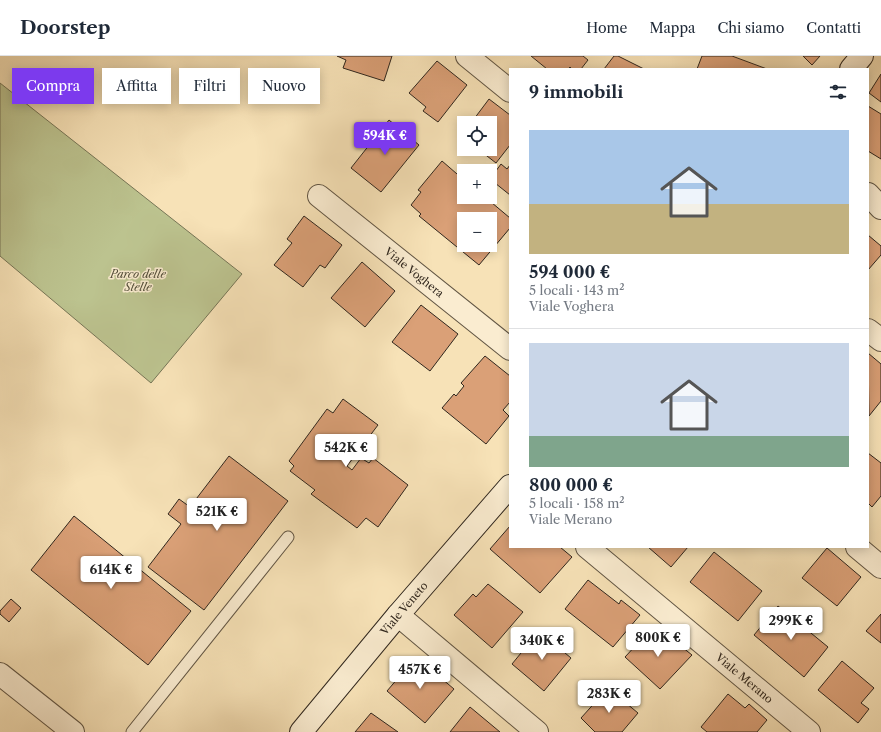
<!DOCTYPE html>
<html lang="it">
<head>
<meta charset="utf-8">
<style>
	body { margin:0; font-family:"Libre Caslon Text",serif; background:#f2f2f3; color:#1f2937; height:100vh; display:flex; flex-direction:column; font-size:15px; white-space:nowrap }
	* { box-sizing:border-box; margin:0 }
	p { font-size:13px; color:#747a83 }
	.icon { flex:none; width:22px; height:22px; fill:none; stroke:currentColor; stroke-width:2; stroke-linecap:round; stroke-linejoin:round }
	.map { position:relative; flex:1; overflow:hidden }
	.details { position:absolute; left:509px; top:12px; width:360px; height:480px; display:flex; flex-direction:column; background:#fff; border-radius:0px; box-shadow:0 2px 10px #0003 }
	.details>* { flex:none }
	.hud { position:absolute; left:12px; top:12px; width:380px; height:36px; display:flex; gap:8px }
	.buttons { position:absolute; left:457px; top:60px; display:grid; gap:8px }
	.buttons a { display:grid; place-items:center; width:40px; height:40px; border-radius:0px; background:#fff; box-shadow:0 2px 10px #0003; font-size:20px }
	.price { position:absolute; translate:-50% -34px; padding:0 9px; border-radius:4px; background:#fff; color:#222; font-size:13px; line-height:26px; filter:drop-shadow(0 1px 2px #0008) }
	.price::after { content:''; position:absolute; left:50%; top:24px; width:12px; height:9px; margin-left:-6px; background:inherit; clip-path:polygon(0 0,100% 0,50% 100%) }
	.price.selected { background:#7c3aed; color:#fff }
	ul { padding:0; list-style:none }
	li { display:grid; align-content:center; gap:8px; height:212px; padding:0 20px }
	li+li { border-top:1px solid #e0e1e3 }
	li span { display:grid; place-items:center; height:124px; border-radius:0px; color:#555 }
	li>.icon { margin-inline-start:auto }
	span .icon { width:72px; height:72px; fill:#fffc; stroke-width:1 }
	li b { font-size:17px }
	h2 { display:flex; justify-content:space-between; align-items:center; height:48px; padding:0 20px; font-size:17px }
	.pill { padding:0 14px; border-radius:0px; background:#fff; box-shadow:0 2px 10px #0003; font-size:14px; line-height:36px }
	.pill.selected { background:#7c3aed; color:#fff }
	header { display:flex; align-items:center; gap:24px; box-sizing:border-box; height:56px; padding:0 20px; background:#fff; border-bottom:1px solid #e0e1e3 }
	header strong { font-size:19px }
	nav { display:flex; gap:22px; margin-inline-start:auto; font-size:14px }
	.map>svg:first-child { display:block }
</style>
</head>
<body>
<header>
<strong>Doorstep</strong>
<nav><a>Home</a><a>Mappa</a><a>Chi siamo</a><a>Contatti</a></nav>
</header>
<div class="map">
<svg width="881" height="676" viewBox="0 0 881 676">
	<rect width="100%" height="100%" fill="#f7e2b7"/>
	<filter id="stains"><feTurbulence type="fractalNoise" baseFrequency=".005" numOctaves="4"/><feColorMatrix values="0 0 0 0 .2 0 0 0 0 .09 0 0 0 0 .02 0 0 0 .5 -.17"/></filter>
	<radialGradient id="worn" r=".72"><stop offset=".6" stop-color="#630" stop-opacity="0"/><stop offset="1" stop-color="#630" stop-opacity=".3"/></radialGradient>
	<path fill="#bcc38f" stroke="#767556" d="M 0,27 L 242,218 L 151,327 L 0,200 Z"/>
	<path fill="#daa077" stroke="#30271e" fill-rule="evenodd" d="M 337,0 L 392,0 L 384,25 L 343,12 L 346,4 Z
		M 531,0 L 583,0 L 588,4 L 581,13 L 572,13 L 570,11 L 568,13 L 547,13 Z
		M 614,0 L 618,0 L 644,13 L 604,13 Z
		M 702,0 L 732,0 L 767,13 L 697,13 Z
		M 803,0 L 820,0 L 812,9 Z
		M 437,5 L 467,29 L 438,66 L 423,55 L 426,51 L 409,37 Z
		M 881,18 L 881,46 L 869,37 Z
		M 489,43 L 510,59 L 510,89 L 496,107 L 478,93 L 490,93 L 490,67 L 471,67 Z
		M 868,50 L 881,58 L 881,103 L 868,95 Z
		M 389,64 L 419,89 L 381,136 L 351,112 Z
		M 464,77 L 464,89 L 458,85 Z
		M 442,105 L 464,124 L 464,141 L 485,141 L 510,162 L 510,172 L 479,209 L 419,160 L 421,158 L 411,149 L 421,136 L 418,134 ZM 464,163 L 490,163 L 490,189 L 464,189 Z
		M 501,108 L 507,113 L 510,109 L 510,139 L 490,123 Z
		M 304,160 L 342,189 L 325,212 L 320,209 L 303,231 L 274,209 L 292,187 L 287,183 Z
		M 868,179 L 881,190 L 881,199 L 868,214 Z
		M 362,206 L 395,235 L 365,271 L 331,242 Z
		M 421,249 L 458,278 L 430,315 L 392,286 Z
		M 868,297 L 881,308 L 881,345 L 869,360 Z
		M 485,300 L 510,320 L 510,346 L 503,354 L 509,360 L 486,388 L 442,352 L 454,338 L 456,340 L 464,330 L 461,327 Z
		M 343,343 L 378,369 L 347,410 L 352,414 L 361,402 L 369,407 L 373,402 L 408,429 L 378,471 L 366,462 L 357,472 L 311,438 L 315,434 L 290,415 L 294,410 L 289,405 L 327,353 L 333,357 Z
		M 868,397 L 881,407 L 881,440 L 872,451 L 868,447 Z
		M 229,400 L 288,445 L 204,554 L 148,511 L 181,468 L 168,458 L 179,443 L 190,451 Z
		M 74,460 L 191,555 L 148,609 L 31,514 Z
		M 510,470 L 510,491 L 560,491 L 572,501 L 540,537 L 490,493 Z
		M 648,491 L 688,491 L 671,511 Z
		M 827,492 L 861,521 L 837,550 L 802,522 Z
		M 714,496 L 762,535 L 738,565 L 690,526 Z
		M 588,524 L 619,548 L 621,544 L 640,559 L 613,591 L 565,553 Z
		M 488,528 L 523,556 L 492,592 L 454,559 L 473,538 L 476,541 Z
		M 11,543 L 21,552 L 9,566 L 0,558 L 0,555 Z
		M 778,550 L 828,591 L 804,621 L 754,579 Z
		M 881,558 L 881,587 L 866,575 Z
		M 652,572 L 668,587 L 672,583 L 692,599 L 660,633 L 625,601 Z
		M 539,575 L 571,602 L 544,635 L 512,608 Z
		M 416,601 L 454,633 L 425,667 L 387,635 Z
		M 842,605 L 874,632 L 861,647 L 869,653 L 858,667 L 818,634 Z
		M 608,632 L 638,657 L 622,676 L 595,676 L 581,662 Z
		M 728,638 L 745,652 L 749,648 L 767,664 L 757,676 L 707,676 L 701,671 Z
		M 470,651 L 500,676 L 450,676 Z
		M 371,657 L 398,676 L 355,676 Z"/>
	<g fill="none" stroke-linecap="round" stroke-linejoin="round">
		<defs>
			<path id="lane" d="M 132,676 L 288,481"/>
			<g id="street">
				<path d="M 467,0 L 510,35"/>
				<path d="M 868,138 L 881,152"/>
				<path id="s1" d="M 319,140 L 510,293"/>
				<path d="M 868,274 L 881,284"/>
				<path id="s2" d="M 587,491 L 809,676"/>
				<path d="M 857,491 L 881,511"/>
				<path d="M 398,559 L 537,676"/>
				<path d="M 0,618 L 73,676"/>
			</g>
			<g id="secondary">
				<path d="M 851,13 L 862,0"/>
				<path id="s3" d="M 301,676 L 398,559 L 510,430"/>
			</g>
		</defs>
		<use href="#lane" stroke="#625644" stroke-width="13"/>
		<use href="#street" stroke="#625644" stroke-width="24"/>
		<use href="#secondary" stroke="#30271e" stroke-width="24"/>
		<use href="#lane" stroke="#faecd0" stroke-width="11"/>
		<use href="#street" stroke="#faecd0" stroke-width="22"/>
		<use href="#secondary" stroke="#faecd0" stroke-width="22"/>
	</g>
	<g text-anchor="middle" dominant-baseline="central" stroke-width="3" stroke-linejoin="round" paint-order="stroke">
		<g font-size="11" fill="#30271e" stroke="#faecd0">
			<text stroke="none"><textPath href="#s1" startOffset="122">Viale Voghera</textPath></text>
			<text stroke="none"><textPath href="#s3" startOffset="161">Viale Veneto</textPath></text>
			<text stroke="none"><textPath href="#s2" startOffset="205">Viale Merano</textPath></text>
		</g>
		<g font-size="11" font-style="italic" fill="#534e3a" stroke="#faecd0">
			<text x="138" y="218">Parco delle<tspan x="138" dy="13">Stelle</tspan></text>
		</g>
	</g>
	<rect width="100%" height="100%" filter="url(#stains)"/>
	<rect width="100%" height="100%" fill="url(#worn)"/>
</svg>
<div class="buttons">
<a><svg class="icon" aria-label="locate" viewBox="0 0 24 24"><circle cx="12" cy="12" r="6"/><path d="M12 2v4M12 18v4M2 12h4M18 12h4"/></svg></a>
<a>+</a>
<a>−</a>
</div>
<b class="price selected" style="left:385px;top:100px">594K €</b>
<b class="price" style="left:346px;top:412px">542K €</b>
<b class="price" style="left:217px;top:476px">521K €</b>
<b class="price" style="left:111px;top:534px">614K €</b>
<b class="price" style="left:791px;top:585px">299K €</b>
<b class="price" style="left:658px;top:602px">800K €</b>
<b class="price" style="left:542px;top:605px">340K €</b>
<b class="price" style="left:420px;top:634px">457K €</b>
<b class="price" style="left:609px;top:658px">283K €</b>
<div class="hud">
<a class="pill selected">Compra</a>
<a class="pill">Affitta</a>
<a class="pill">Filtri</a>
<a class="pill">Nuovo</a>
</div>
<section class="details">
<h2>9 immobili<svg class="icon" aria-label="filters" viewBox="0 0 24 24"><path d="M4 7h16M4 17h16"/><circle cx="9" cy="7" r="2"/><circle cx="15" cy="17" r="2"/></svg></h2>
<ul>
<li><span style="background:linear-gradient(#a9c7e8 60%,#c2b280 0)"><svg class="icon" aria-label="home" viewBox="0 0 24 24"><path d="M3 11l9-7 9 7M6 9v11h12V9"/></svg></span><div><b>594 000 €</b><p>5 locali · 143 m²</p><p>Viale Voghera</p></div></li>
<li><span style="background:linear-gradient(#c9d6e8 75%,#7fa58c 0)"><svg class="icon" aria-label="home" viewBox="0 0 24 24"><path d="M3 11l9-7 9 7M6 9v11h12V9"/></svg></span><div><b>800 000 €</b><p>5 locali · 158 m²</p><p>Viale Merano</p></div></li>
</ul>
</section>
</div>
</body>
</html>
